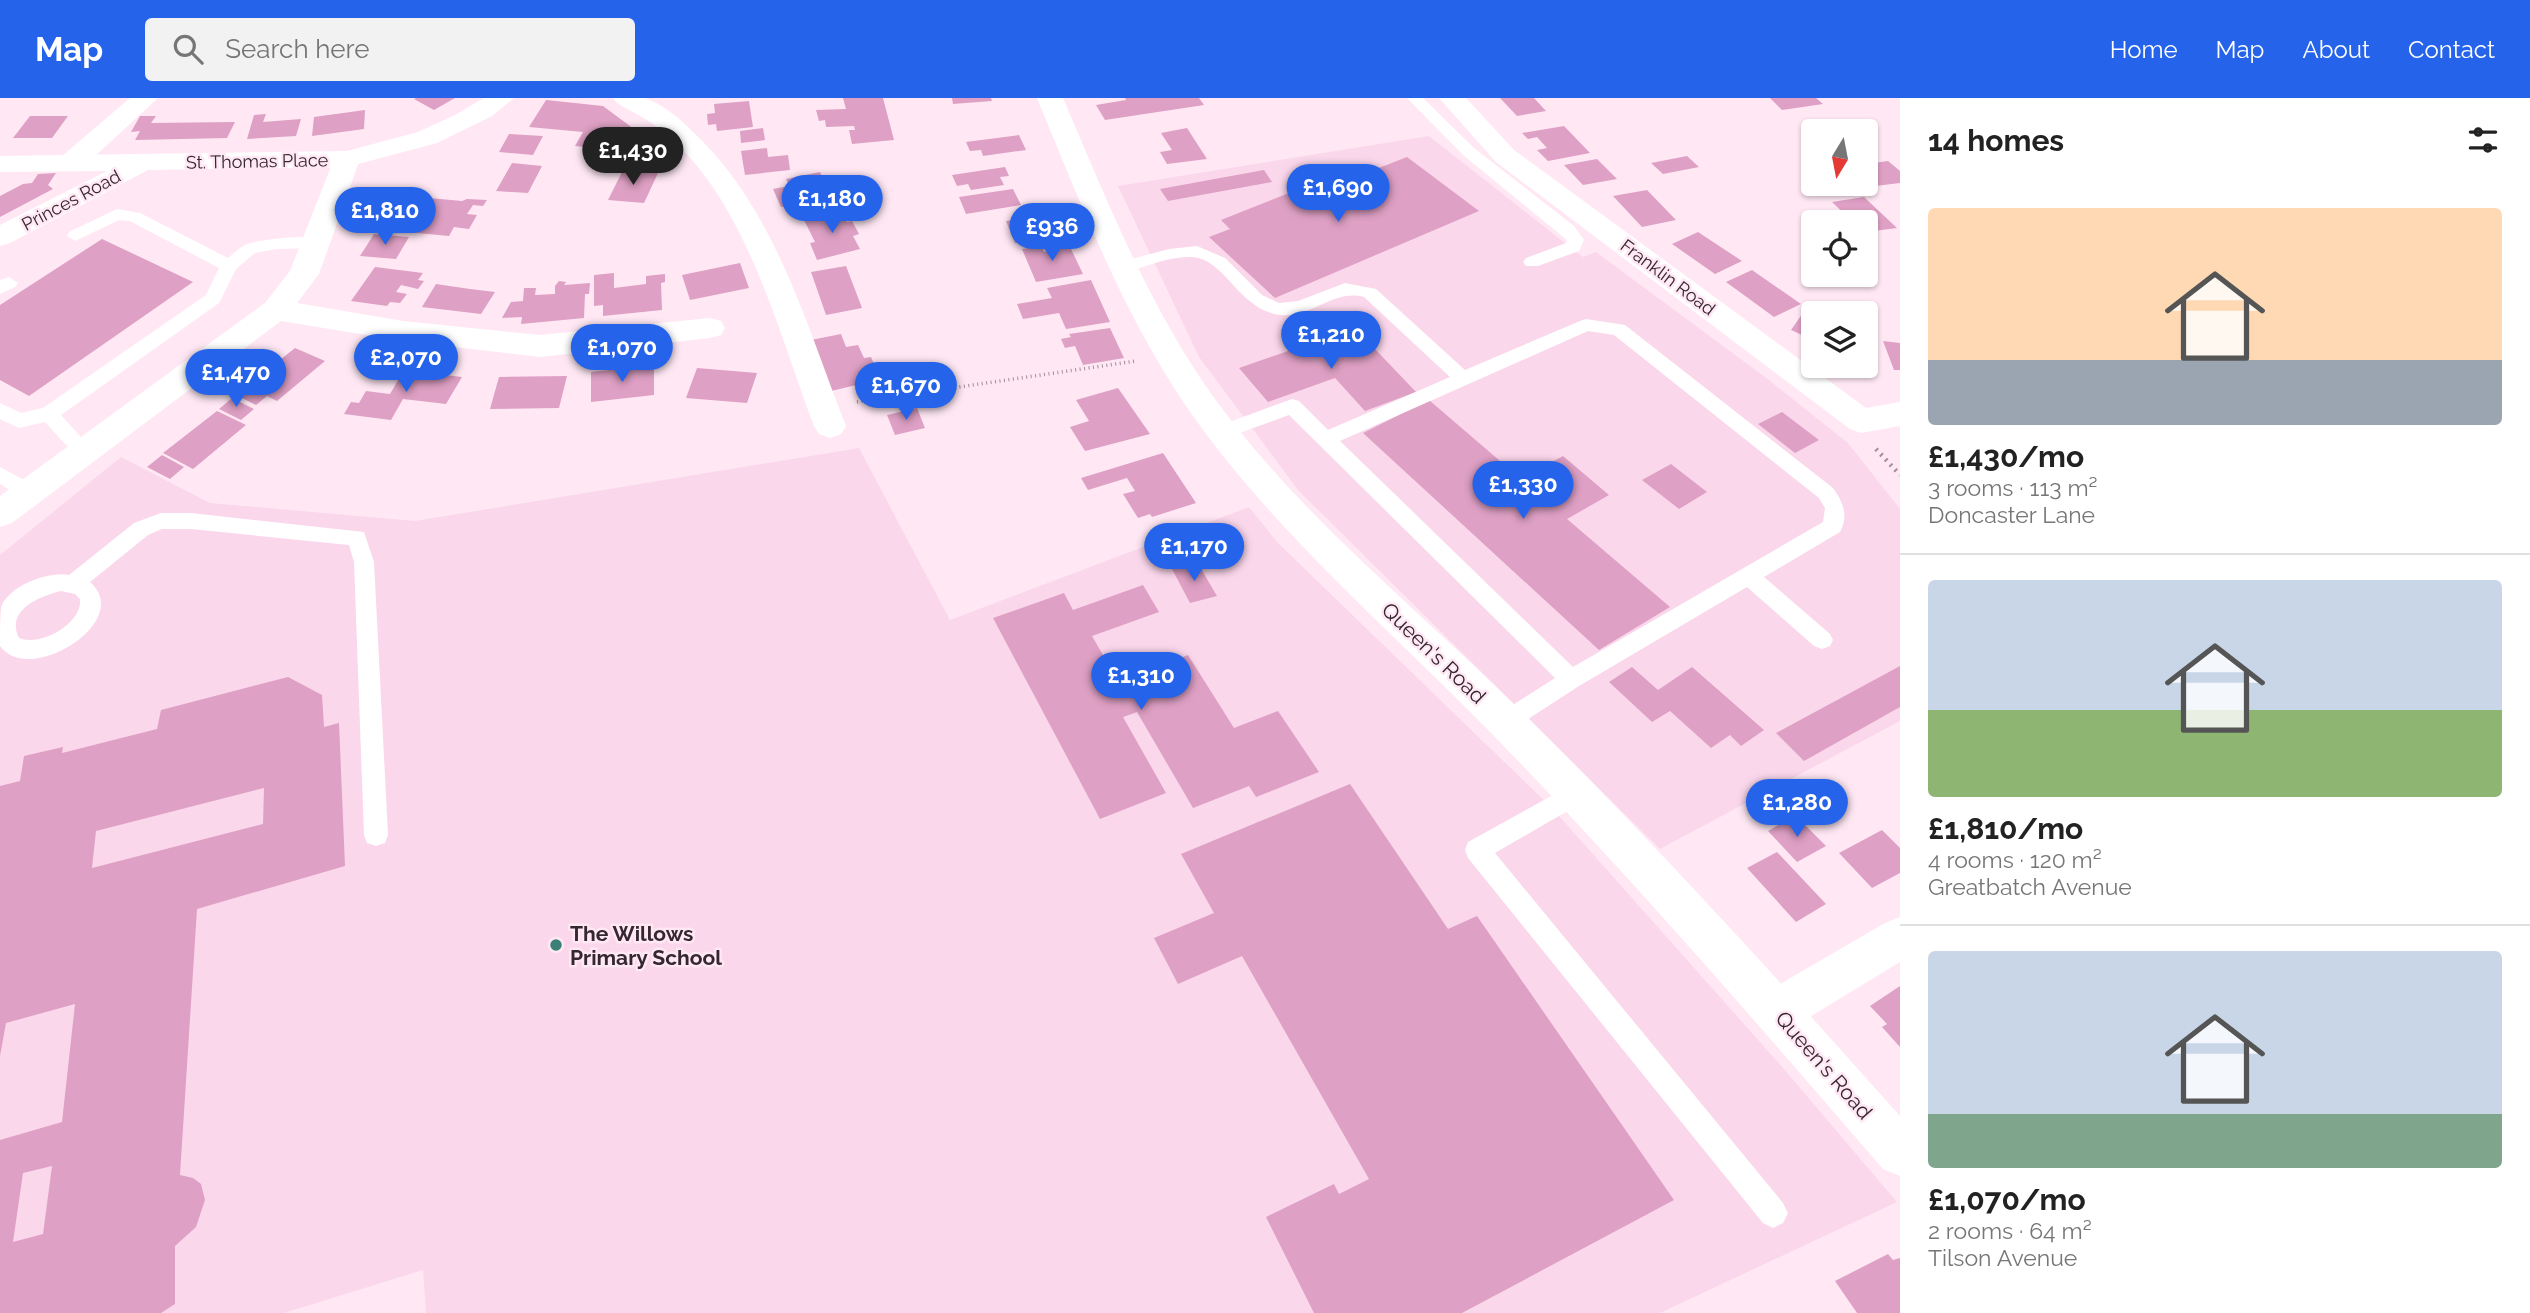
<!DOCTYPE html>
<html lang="en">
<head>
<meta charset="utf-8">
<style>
	body { margin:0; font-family:Raleway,sans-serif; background:#f2f2f2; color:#222; height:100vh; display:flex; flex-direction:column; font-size:26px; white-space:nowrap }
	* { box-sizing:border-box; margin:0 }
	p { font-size:23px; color:#767676 }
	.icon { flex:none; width:38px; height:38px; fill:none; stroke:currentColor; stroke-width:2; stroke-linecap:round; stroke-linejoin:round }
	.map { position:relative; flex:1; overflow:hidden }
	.side { display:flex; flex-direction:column; background:#fff; width:630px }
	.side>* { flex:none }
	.needle { width:46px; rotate:190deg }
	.fabs { position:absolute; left:1801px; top:21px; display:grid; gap:14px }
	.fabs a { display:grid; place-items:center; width:77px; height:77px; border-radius:7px; background:#fff; box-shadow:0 2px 5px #0004; font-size:35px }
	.price { position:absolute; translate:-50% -60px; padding:0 16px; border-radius:24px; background:#2563eb; color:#fff; font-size:23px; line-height:46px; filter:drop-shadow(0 2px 4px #0008) }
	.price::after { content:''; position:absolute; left:50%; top:42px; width:21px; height:16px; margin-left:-10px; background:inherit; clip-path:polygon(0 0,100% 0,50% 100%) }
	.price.selected { background:#222; color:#fff }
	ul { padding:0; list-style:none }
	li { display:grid; align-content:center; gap:14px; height:371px; padding:0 28px }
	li+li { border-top:2px solid #e0e0e0 }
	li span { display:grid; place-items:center; height:217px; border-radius:7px; color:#555 }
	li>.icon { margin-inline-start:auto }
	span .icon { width:126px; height:126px; fill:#fffc; stroke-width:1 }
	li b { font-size:30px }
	h2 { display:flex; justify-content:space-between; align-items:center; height:84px; padding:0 28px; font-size:30px }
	header { display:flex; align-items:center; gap:42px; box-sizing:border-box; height:98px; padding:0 35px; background:#2563eb; color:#fff }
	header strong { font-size:33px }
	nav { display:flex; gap:38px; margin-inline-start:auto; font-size:24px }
	.search { width:490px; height:63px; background:#f2f2f2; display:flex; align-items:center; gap:18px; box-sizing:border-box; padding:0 24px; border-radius:7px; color:#767676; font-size:26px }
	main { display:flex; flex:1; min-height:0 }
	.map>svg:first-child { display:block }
</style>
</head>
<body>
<header>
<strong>Map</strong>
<div class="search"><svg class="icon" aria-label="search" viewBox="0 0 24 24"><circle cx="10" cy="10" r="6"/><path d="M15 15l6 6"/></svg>Search here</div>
<nav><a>Home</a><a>Map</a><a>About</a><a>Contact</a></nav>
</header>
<main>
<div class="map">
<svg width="1900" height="1215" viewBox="0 0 1900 1215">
	<rect width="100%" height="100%" fill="#ffe8f4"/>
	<path fill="#fbd7eb" d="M 1429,38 L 1583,159 L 1596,154 L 1765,279 L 1848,345 L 1900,411 L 1900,623 L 1660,751 L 1298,392 L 1199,259 L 1118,88 Z
		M 859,350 L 950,522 L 1249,409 L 1278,445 L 1552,710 L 1784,971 L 1897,1104 L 1660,1215 L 426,1215 L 423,1172 L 284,1215 L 0,1215 L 0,457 L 121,359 L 210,405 L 415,423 Z"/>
	<path fill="#dea0c4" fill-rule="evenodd" d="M 416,0 L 455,0 L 434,12 L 414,1 Z
		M 843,0 L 883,0 L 894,42 L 852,46 L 849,32 L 855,32 L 854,28 L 826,29 L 825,22 L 819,23 L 816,12 L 846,11 Z
		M 952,0 L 991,0 L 992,3 L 953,6 Z
		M 1125,0 L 1199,0 L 1204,7 L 1105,22 L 1096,7 L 1126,2 Z
		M 1500,0 L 1534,0 L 1546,13 L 1517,18 Z
		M 1770,0 L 1816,0 L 1823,6 L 1782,12 Z
		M 546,2 L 603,8 L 665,54 L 659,64 L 601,58 L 605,51 L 575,48 L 583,34 L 529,29 Z
		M 749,3 L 753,29 L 717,33 L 716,26 L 708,27 L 707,16 L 715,15 L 714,6 Z
		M 365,12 L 364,31 L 312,38 L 314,19 Z
		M 266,16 L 263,24 L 301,21 L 296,38 L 247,41 L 254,17 Z
		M 30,18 L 68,18 L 52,40 L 13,40 Z
		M 140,18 L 156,18 L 151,25 L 235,24 L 227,40 L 135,42 L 140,33 L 131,34 Z
		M 1564,28 L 1590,55 L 1548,63 L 1537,52 L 1547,50 L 1537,39 L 1528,41 L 1522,35 Z
		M 763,30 L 765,42 L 741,45 L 740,33 Z
		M 1187,30 L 1207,61 L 1167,66 L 1160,54 L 1172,52 L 1161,35 Z
		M 509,36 L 543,38 L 533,57 L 499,54 Z
		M 1019,37 L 1026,52 L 983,58 L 981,52 L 970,53 L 966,44 Z
		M 767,50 L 768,59 L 788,57 L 790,72 L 745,77 L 741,53 Z
		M 1687,58 L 1699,69 L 1663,76 L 1651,65 Z
		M 1407,59 L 1479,113 L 1275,200 L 1209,139 L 1230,131 L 1221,122 L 1362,66 L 1371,73 Z
		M 1597,61 L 1617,81 L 1583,87 L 1564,67 Z
		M 1888,63 L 1900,73 L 1900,85 L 1867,89 L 1863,86 L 1866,66 Z
		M 512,65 L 542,68 L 528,95 L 496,93 Z
		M 1005,69 L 1009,78 L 1000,79 L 1004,87 L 971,92 L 968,86 L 957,88 L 952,77 Z
		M 623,72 L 658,75 L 644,105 L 608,102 Z
		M 1264,72 L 1272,84 L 1168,103 L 1160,91 Z
		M 820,74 L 825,86 L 818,87 L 824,99 L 781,109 L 773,91 L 789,88 L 786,81 Z
		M 56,75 L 48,87 L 53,91 L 0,119 L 0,98 L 23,86 L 32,85 L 38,76 Z
		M 1013,91 L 1021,107 L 966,116 L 959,99 Z
		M 1647,92 L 1676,122 L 1642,129 L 1613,98 Z
		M 1864,99 L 1897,130 L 1866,134 L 1866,124 L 1853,124 L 1832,104 Z
		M 429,100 L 462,103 L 467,101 L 487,102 L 483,108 L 473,107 L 467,116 L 477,117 L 469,131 L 454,129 L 449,138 L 386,132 L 395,117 L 420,114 Z
		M 840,112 L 847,124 L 852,123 L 859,136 L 853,138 L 860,151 L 817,162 L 810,145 L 815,144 L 803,120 Z
		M 1040,118 L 1049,139 L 1015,145 L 1006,123 Z
		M 1698,134 L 1742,163 L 1715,176 L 1672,146 Z
		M 374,136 L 409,139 L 396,161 L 360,158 Z
		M 102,141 L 193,184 L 29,298 L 0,282 L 0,207 Z
		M 1042,148 L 1044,154 L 1070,149 L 1083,176 L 1036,184 L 1022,151 Z
		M 740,165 L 749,190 L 690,202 L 682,177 Z
		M 846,168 L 862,210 L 826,217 L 811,174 Z
		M 375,169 L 423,175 L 418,182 L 424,183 L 418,191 L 401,187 L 396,194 L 407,196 L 400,205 L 390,204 L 387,208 L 351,203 Z
		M 1752,172 L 1801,206 L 1774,219 L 1726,184 Z
		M 614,175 L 614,190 L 646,186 L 646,178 L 665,176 L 665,184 L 661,185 L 662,212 L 603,218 L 603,207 L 594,208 L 594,177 Z
		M 1091,182 L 1110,224 L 1066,231 L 1059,215 L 1023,221 L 1017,206 L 1052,200 L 1047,190 Z
		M 559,183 L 566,184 L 564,187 L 590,185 L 589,196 L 585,196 L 584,220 L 521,226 L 522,219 L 502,220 L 511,204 L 523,203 L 524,190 L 536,190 L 535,197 L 555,196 L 555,188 Z
		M 436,186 L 470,191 L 495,194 L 481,216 L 422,209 Z
		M 1805,212 L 1813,215 L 1813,242 L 1791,232 Z
		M 1110,230 L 1124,260 L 1083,267 L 1075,248 L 1065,250 L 1061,241 L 1071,239 L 1069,236 Z
		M 1355,230 L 1416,294 L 1365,313 L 1335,280 L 1268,304 L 1239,270 Z
		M 841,236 L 846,249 L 858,247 L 864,260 L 871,259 L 874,266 L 881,264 L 886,277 L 872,280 L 873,283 L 827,294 L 806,243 Z
		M 1883,243 L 1900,245 L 1900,272 L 1894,272 Z
		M 295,250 L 325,263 L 277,303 L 267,298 L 256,307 L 236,297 Z
		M 654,267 L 654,297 L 591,304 L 591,274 Z
		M 697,270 L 757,275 L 747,305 L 686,300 Z
		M 404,272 L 462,279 L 446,306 L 403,301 L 391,322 L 344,316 L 351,304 L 359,305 L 366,293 L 390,296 Z
		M 567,278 L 559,310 L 490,311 L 499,279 Z
		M 1118,290 L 1150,336 L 1085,353 L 1070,329 L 1089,323 L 1076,302 Z
		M 232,300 L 254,311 L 241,322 L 219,311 Z
		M 1429,302 L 1521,381 L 1563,358 L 1609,397 L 1567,421 L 1670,509 L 1599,552 L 1363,335 Z
		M 917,310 L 925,330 L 895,337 L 887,317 Z
		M 217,313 L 246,327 L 193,371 L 163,355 Z
		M 1782,314 L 1819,342 L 1795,355 L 1758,326 Z
		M 1163,355 L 1196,405 L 1152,419 L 1150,416 L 1138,420 L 1123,396 L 1135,393 L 1127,380 L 1088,392 L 1081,380 Z
		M 162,357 L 184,369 L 170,381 L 147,369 Z
		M 1671,366 L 1707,394 L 1679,411 L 1642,382 Z
		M 1197,464 L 1217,498 L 1190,505 L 1172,471 Z
		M 1143,487 L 1159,514 L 1092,538 L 1118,583 L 1188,557 L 1234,630 L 1278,613 L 1319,674 L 1256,699 L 1249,688 L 1193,710 L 1137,614 L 1123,619 L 1166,695 L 1100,721 L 993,520 L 1064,495 L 1073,512 Z
		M 1900,568 L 1900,609 L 1804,663 L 1776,635 Z
		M 1632,569 L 1658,592 L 1692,569 L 1764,632 L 1741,648 L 1730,637 L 1711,650 L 1670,613 L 1652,624 L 1609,584 Z
		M 288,579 L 322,597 L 324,629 L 339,625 L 345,768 L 197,811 L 180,1077 L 193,1080 L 201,1086 L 205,1102 L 196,1129 L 175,1148 L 175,1206 L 161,1215 L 0,1215 L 0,1042 L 62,1024 L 75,906 L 6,925 L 0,958 L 0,688 L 20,683 L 24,658 L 63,649 L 62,655 L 157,631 L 161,612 ZM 264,690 L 263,726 L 92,770 L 96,733 ZM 52,1068 L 43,1136 L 13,1144 L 23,1075 Z
		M 1350,686 L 1448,831 L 1477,818 L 1674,1102 L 1462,1215 L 1314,1215 L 1266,1119 L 1334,1086 L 1339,1096 L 1369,1081 L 1242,858 L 1178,886 L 1154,840 L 1214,815 L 1181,756 Z
		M 1795,717 L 1826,748 L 1797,764 L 1768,733 Z
		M 1882,732 L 1900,750 L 1900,775 L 1872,790 L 1839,755 Z
		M 1777,754 L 1826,806 L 1796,824 L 1747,770 Z
		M 1900,888 L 1900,949 L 1882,929 L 1887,926 L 1870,908 Z
		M 1888,1156 L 1893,1162 L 1900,1160 L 1900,1215 L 1857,1215 L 1835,1183 Z"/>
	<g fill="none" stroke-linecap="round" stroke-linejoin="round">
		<path stroke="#a08e98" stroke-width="3.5" stroke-dasharray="1 3.5" stroke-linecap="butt" d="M 857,304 L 1136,263"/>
		<path stroke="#a08e98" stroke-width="4.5" stroke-dasharray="2 5" stroke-linecap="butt" d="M 1876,351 L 1900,377"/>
		<path fill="#fff" fill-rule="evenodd" d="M 1407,0 L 1423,0 L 1474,50 L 1574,128 L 1584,142 L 1579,153 L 1538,168 L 1526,168 L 1523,164 L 1526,160 L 1566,145 L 1567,142 L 1463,57 Z
			M 117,111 L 140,115 L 228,160 C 233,156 239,150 245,147 C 259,141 317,134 325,145 L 317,150 L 276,151 L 255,155 L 236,171 L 219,205 L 61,317 L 95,355 L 92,360 L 85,362 L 78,360 L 45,324 L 19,330 L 0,321 L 0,305 L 21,315 L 43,310 L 206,197 L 219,170 L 130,123 L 119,122 L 75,143 L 67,138 L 69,134 Z
			M 1197,148 L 1225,160 L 1262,197 L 1279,205 L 1298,203 L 1345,185 L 1376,191 L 1465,272 L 1580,223 L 1586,221 L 1625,227 L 1833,390 C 1843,404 1849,417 1840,434 L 1764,479 L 1830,536 L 1833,542 L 1830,548 L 1822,551 L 1814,548 L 1747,489 L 1579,588 L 1513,631 L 1505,634 L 1497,631 L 1494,624 L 1497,617 L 1555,580 L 1289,317 L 1223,341 L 1216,339 L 1213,334 L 1216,329 L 1292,301 L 1299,303 L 1328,332 L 1450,279 L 1364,199 C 1334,191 1311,220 1281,217 C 1239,213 1226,161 1192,159 C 1169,158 1145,169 1123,175 L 1114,169 L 1117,165 L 1169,151 ZM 1588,233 L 1614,237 L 1819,400 L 1825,410 L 1823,424 L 1573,569 L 1340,343 Z
			M 9,179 L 18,185 L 15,189 L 0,196 L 0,182 Z
			M 0,369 L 37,389 L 40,394 L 37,399 C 23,404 11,392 0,386 Z
			M 161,415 L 191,415 L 364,434 L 374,464 L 388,737 L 385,745 L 376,748 L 367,745 L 364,737 L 354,464 L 349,447 L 191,431 L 162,431 L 148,437 L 90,484 C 135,523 29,589 0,548 C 0,536 0,520 1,509 C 9,488 48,473 69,477 L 134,425 ZM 61,493 L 75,496 L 80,501 C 83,525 41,549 19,540 C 5,512 40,498 61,493 Z
			M 1575,685 L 1583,688 L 1587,696 L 1583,704 L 1495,755 L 1783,1105 L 1788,1115 L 1783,1125 L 1773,1130 L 1763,1125 L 1468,760 L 1465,752 L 1468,744 Z"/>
		<path fill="#fff" fill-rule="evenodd" d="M 130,0 L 158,0 L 81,71 L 71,73 L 61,71 L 58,65 L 61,59 Z
			M 613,0 C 623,0 636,0 645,0 C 663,6 680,21 693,34 C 775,110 806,227 846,328 L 841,336 L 830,340 L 819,336 L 814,328 C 777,231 744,94 658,30 C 646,20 630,13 617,5 Z
			M 1439,0 L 1466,0 L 1514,52 L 1866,310 L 1900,304 L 1900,328 L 1861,335 L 1850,331 L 1496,64 Z
			M 347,53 L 356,55 L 360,61 L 319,176 L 297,205 L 403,223 L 540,237 L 710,220 L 721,223 L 725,230 L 721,237 L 710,240 L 540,259 L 403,243 L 281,223 L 12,425 L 0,429 L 0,398 L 265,205 L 290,173 L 334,61 L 338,55 Z
			M 1900,819 L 1900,864 L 1793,929 L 1777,936 L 1761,929 L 1754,913 L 1761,897 L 1885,825 Z"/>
		<path fill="#fff" fill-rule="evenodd" d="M 484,0 L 514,0 L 492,18 L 437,45 L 347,69 L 148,72 L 10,145 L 0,148 L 0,127 L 107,73 L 0,74 L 0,58 L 347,53 L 418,34 L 455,17 Z
			M 1037,0 L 1063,0 C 1105,98 1145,199 1205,287 C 1292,412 1414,507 1521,613 C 1653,743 1777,880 1900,1018 L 1900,1078 L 1883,1071 C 1756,924 1630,778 1495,639 C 1389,530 1270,431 1184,305 C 1121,211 1080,104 1037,0 Z"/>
	</g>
	<circle fill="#3a8076" stroke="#ffe8f4" stroke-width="2.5" cx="556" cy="847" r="7"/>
	<g text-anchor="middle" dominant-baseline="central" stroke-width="5" stroke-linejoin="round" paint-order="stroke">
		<g font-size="18" fill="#35272f" stroke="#ffe8f4">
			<text transform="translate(257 63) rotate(-1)">St. Thomas Place</text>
			<text transform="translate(71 102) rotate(-28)">Princes Road</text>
			<text transform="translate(1668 179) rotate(37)">Franklin Road</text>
		</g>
		<g font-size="21" fill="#35272f" stroke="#ffe8f4">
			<text transform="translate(1434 555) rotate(44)">Queen's Road</text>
			<text transform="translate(1824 967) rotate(49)">Queen's Road</text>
		</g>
		<g font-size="21" font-weight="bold" fill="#35272f" stroke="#ffe8f4" text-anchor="start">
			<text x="570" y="835">The Willows<tspan x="570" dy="24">Primary School</tspan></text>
		</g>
	</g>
</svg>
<div class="fabs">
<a><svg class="needle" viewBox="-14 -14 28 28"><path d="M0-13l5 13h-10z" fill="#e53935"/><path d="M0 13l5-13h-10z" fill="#767676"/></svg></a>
<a><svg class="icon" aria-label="locate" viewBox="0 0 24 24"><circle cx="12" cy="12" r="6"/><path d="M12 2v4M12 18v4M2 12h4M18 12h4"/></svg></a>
<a><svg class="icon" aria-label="layers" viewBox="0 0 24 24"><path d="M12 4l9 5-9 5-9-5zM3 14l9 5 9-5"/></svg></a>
</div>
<b class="price selected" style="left:633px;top:89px">£1,430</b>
<b class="price" style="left:1338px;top:126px">£1,690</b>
<b class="price" style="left:832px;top:137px">£1,180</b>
<b class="price" style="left:385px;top:149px">£1,810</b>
<b class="price" style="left:1052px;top:165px">£936</b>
<b class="price" style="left:1331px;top:273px">£1,210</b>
<b class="price" style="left:622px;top:286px">£1,070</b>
<b class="price" style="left:406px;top:296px">£2,070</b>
<b class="price" style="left:236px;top:311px">£1,470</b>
<b class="price" style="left:906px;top:324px">£1,670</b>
<b class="price" style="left:1523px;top:423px">£1,330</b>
<b class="price" style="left:1194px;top:485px">£1,170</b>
<b class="price" style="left:1141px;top:614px">£1,310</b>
<b class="price" style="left:1797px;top:741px">£1,280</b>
</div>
<section class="side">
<h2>14 homes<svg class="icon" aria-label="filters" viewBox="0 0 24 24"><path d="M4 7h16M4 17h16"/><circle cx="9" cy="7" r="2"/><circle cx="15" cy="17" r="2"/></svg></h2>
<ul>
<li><span style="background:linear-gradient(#ffd9b3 70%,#9aa5b1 0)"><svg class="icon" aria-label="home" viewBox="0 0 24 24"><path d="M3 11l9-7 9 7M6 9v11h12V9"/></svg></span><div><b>£1,430/mo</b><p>3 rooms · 113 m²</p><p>Doncaster Lane</p></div></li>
<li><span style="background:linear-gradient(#c9d6e8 60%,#8fb573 0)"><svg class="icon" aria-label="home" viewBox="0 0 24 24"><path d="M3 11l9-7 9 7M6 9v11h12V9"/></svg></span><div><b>£1,810/mo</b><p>4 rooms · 120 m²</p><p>Greatbatch Avenue</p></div></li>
<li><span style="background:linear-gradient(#c9d6e8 75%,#7fa58c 0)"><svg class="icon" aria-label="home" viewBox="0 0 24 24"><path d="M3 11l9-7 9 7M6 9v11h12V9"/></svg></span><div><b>£1,070/mo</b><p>2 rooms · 64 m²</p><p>Tilson Avenue</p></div></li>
</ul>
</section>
</main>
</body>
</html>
